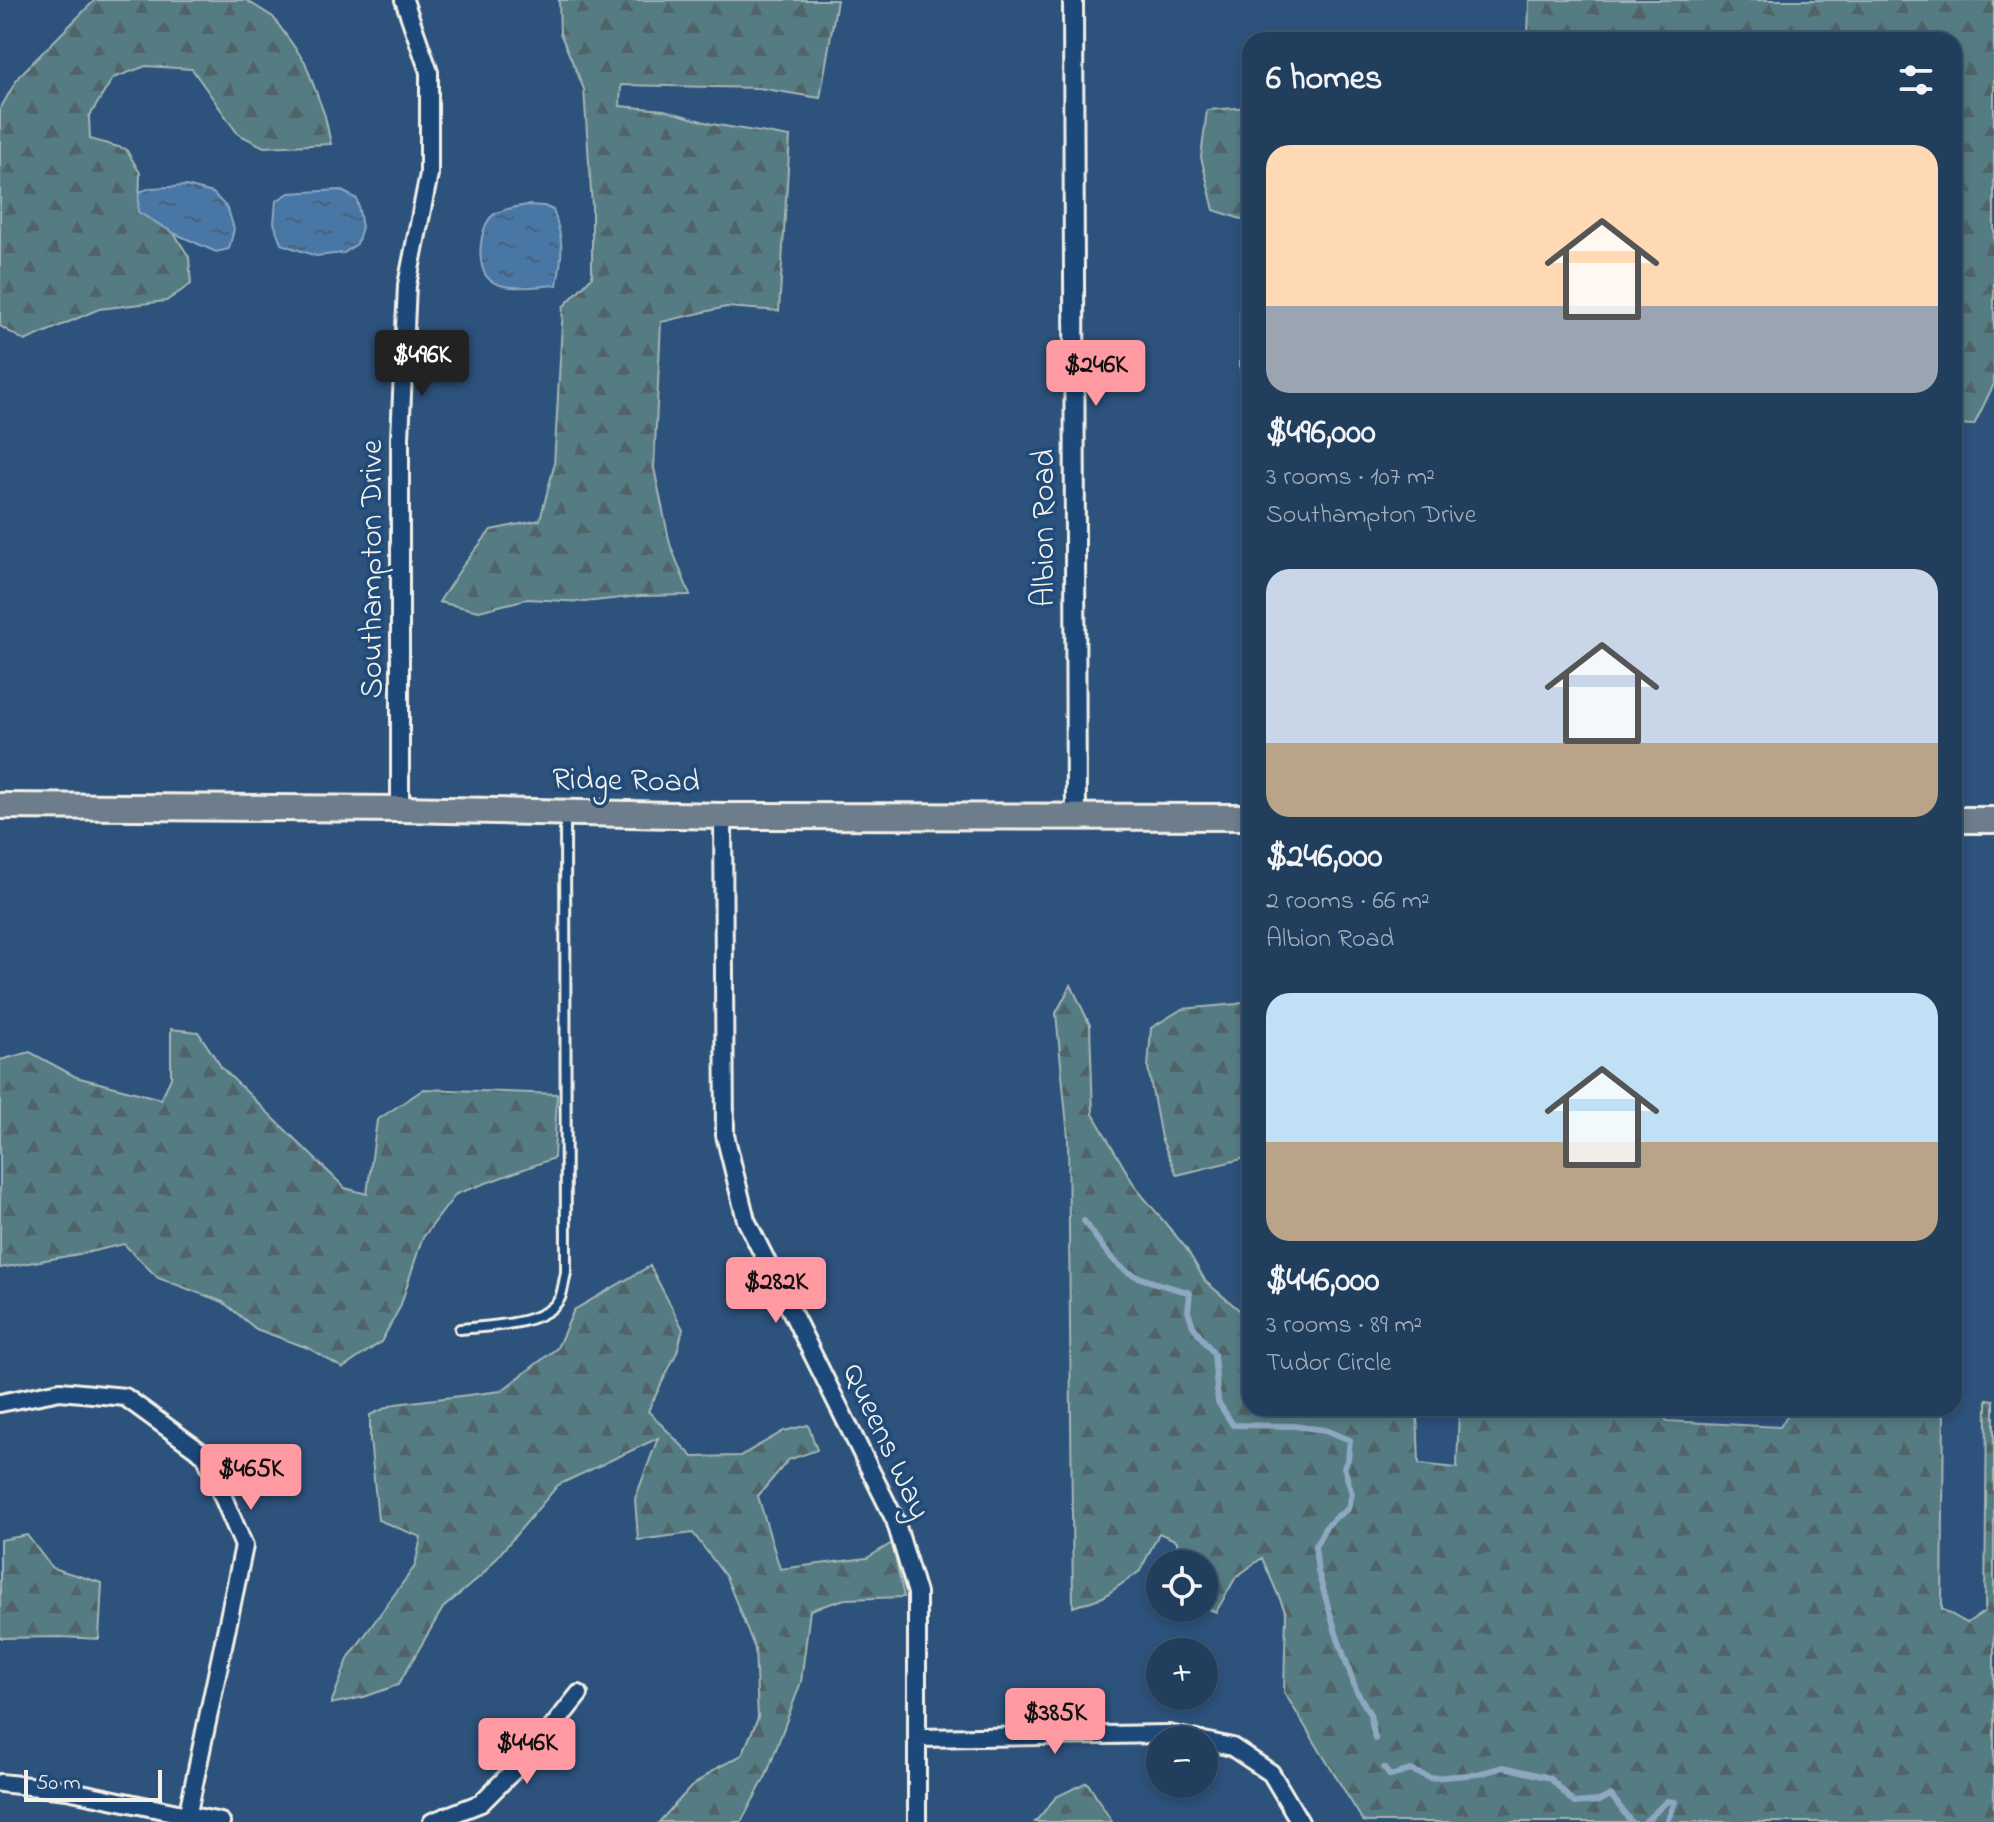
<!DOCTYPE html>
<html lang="en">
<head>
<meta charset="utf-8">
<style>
	body { margin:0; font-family:"Indie Flower",sans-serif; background:#2a4563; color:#f1f3f6; height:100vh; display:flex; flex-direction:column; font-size:30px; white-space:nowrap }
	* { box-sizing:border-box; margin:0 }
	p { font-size:26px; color:#a2aebc }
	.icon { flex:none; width:44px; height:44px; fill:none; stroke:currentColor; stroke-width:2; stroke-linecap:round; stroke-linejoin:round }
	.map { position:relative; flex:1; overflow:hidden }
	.panel { position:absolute; left:1242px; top:32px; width:720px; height:1384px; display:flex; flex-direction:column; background:#223e5d; border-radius:24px; box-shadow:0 4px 12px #0003,0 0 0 2px #3f5772 }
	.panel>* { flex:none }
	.fabs { position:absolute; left:1146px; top:1550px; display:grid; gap:16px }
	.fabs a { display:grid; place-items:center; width:72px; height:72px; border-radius:50%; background:#223e5d; box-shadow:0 4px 12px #0003,0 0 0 2px #3f5772; font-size:40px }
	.scale { position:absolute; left:24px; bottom:20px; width:138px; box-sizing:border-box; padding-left:8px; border:4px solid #f4f1e8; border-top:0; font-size:22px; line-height:28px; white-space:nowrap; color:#f4f1e8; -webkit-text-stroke:6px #1f4a7a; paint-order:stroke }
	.price { position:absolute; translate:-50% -68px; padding:0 18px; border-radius:8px; background:#ff9aa2; color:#111; font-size:26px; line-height:52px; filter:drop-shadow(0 2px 4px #0008) }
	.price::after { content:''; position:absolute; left:50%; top:48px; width:24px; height:18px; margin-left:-12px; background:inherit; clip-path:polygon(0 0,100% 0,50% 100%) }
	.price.current { background:#222; color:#fff }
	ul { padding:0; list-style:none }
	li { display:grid; align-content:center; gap:16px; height:424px; padding:0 24px }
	li span { display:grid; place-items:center; height:248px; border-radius:24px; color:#555 }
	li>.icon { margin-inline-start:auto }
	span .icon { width:144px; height:144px; fill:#fffc; stroke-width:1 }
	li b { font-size:34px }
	h2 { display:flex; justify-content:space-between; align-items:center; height:96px; padding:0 24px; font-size:34px }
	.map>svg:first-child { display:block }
</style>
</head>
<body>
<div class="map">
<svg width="1994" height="1822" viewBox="0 0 1994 1822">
	<defs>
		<pattern id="forest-firs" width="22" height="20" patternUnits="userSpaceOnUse" patternTransform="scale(2)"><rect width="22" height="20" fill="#557b82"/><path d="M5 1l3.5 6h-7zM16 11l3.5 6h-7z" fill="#506467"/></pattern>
		<pattern id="water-ripples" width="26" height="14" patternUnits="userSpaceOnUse" patternTransform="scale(2)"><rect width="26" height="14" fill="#4977a5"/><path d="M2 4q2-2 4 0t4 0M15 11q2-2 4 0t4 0" fill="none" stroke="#496076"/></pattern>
	</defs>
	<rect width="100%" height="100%" fill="#2d527c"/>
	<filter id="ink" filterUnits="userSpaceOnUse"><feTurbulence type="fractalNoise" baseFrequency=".0125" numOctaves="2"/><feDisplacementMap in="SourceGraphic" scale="16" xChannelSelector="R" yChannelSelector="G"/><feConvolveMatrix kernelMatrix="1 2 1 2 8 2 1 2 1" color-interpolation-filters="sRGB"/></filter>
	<g filter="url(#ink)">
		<path fill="url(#forest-firs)" stroke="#a4b6b5" stroke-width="2" d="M 95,0 L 246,0 L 273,17 L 305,62 L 325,116 L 331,144 L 264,147 L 238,134 L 192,69 L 146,66 L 113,78 L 89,117 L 90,139 L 126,149 L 140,173 L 139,212 L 174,233 L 189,257 L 191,284 L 166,301 L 99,309 L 25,341 L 0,326 L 0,109 L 19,76 Z
			M 559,0 L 837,0 L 820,98 L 759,88 L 621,85 L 620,106 L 664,110 L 712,124 L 790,137 L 779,311 L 726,307 L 661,322 L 654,468 L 670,544 L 690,595 L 640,596 L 584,602 L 527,599 L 479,611 L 439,602 L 462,567 L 491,530 L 540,520 L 554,466 L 563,307 L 592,277 L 592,206 L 584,89 L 560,33 Z
			M 1529,0 L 1994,0 L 1994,384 L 1974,425 L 1954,424 L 1954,40 L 1528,40 Z
			M 1250,107 L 1250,222 L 1214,210 L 1201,157 L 1207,110 Z
			M 1250,290 L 1250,412 L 1246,416 L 1240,368 L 1240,296 Z
			M 1071,985 L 1090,1025 L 1093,1114 L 1136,1188 L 1186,1248 L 1206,1282 L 1250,1319 L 1250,1408 L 1417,1408 L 1419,1464 L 1457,1468 L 1459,1408 L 1659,1408 L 1667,1421 L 1780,1427 L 1792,1408 L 1944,1408 L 1942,1609 L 1967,1623 L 1985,1611 L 1987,1399 L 1994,1400 L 1994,1822 L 1367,1822 L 1363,1821 L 1284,1692 L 1286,1613 L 1262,1558 L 1236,1577 L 1216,1612 L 1204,1607 L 1204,1564 L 1177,1564 L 1177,1541 L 1159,1533 L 1140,1571 L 1103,1597 L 1073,1607 L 1068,1137 L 1056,1013 Z
			M 1250,1000 L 1250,1157 L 1177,1175 L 1161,1138 L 1148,1068 L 1151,1028 L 1182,1009 L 1237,1004 Z
			M 171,1029 L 198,1032 L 222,1068 L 345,1188 L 367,1194 L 377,1120 L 424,1089 L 557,1094 L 554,1158 L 456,1194 L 422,1239 L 400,1307 L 381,1342 L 343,1368 L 308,1348 L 256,1329 L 223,1302 L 158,1278 L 124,1244 L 85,1253 L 0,1268 L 0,1060 L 30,1052 L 76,1077 L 161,1099 L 171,1078 Z
			M 650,1266 L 683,1329 L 677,1352 L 648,1411 L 693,1457 L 740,1456 L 784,1431 L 808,1425 L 817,1450 L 788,1460 L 758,1496 L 780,1569 L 867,1558 L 892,1543 L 904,1597 L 845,1599 L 810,1610 L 801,1682 L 766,1776 L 741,1822 L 659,1822 L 690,1788 L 715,1769 L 742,1755 L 758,1718 L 755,1649 L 726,1577 L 693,1533 L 638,1540 L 635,1499 L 658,1438 L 558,1485 L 483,1574 L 443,1608 L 398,1685 L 364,1697 L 331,1704 L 349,1657 L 415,1566 L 421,1537 L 378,1520 L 370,1439 L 370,1415 L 395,1404 L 501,1391 L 557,1348 L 574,1310 Z
			M 27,1535 L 52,1568 L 102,1583 L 99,1639 L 60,1637 L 0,1638 L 0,1540 Z
			M 1087,1782 L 1112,1822 L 1035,1822 L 1056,1797 Z"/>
		<path fill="url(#water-ripples)" stroke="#8da8c0" stroke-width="2" d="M 186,186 L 213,193 L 228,209 L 234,229 L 229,249 L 216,252 L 174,233 L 138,212 L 139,192 L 151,188 Z
			M 340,190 L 357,199 L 362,227 L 357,244 L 344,253 L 316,256 L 281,244 L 274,223 L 276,201 L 289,193 Z
			M 527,205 L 544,206 L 553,210 C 564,240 563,253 557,285 C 538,286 505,292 490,280 C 475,268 479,228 492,216 C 500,209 517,207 527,205 Z"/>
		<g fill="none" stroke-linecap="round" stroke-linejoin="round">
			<path stroke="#8da8c0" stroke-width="6" d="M 1084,1221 C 1097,1238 1110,1262 1130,1273 C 1148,1283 1170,1286 1190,1293 L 1188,1311 L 1193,1326 L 1214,1354 L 1218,1402 L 1233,1425 L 1294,1426 L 1325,1430 L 1350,1440 L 1348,1459 L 1344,1467 L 1352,1494 L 1348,1509 L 1336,1517 L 1325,1528 L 1315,1546 L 1318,1572 L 1336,1633 L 1356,1690 L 1370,1714 L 1375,1739
				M 1384,1768 L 1390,1776 L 1411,1770 L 1430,1778 L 1456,1776 L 1478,1774 L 1504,1767 L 1550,1778 L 1574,1803 L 1599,1801 L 1611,1795 L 1631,1822
				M 1645,1822 L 1667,1801 L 1675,1802 L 1667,1822"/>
			<defs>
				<path id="service" d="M 460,1329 C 487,1326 545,1326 560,1298 C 563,1291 564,1280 566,1273 L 565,814"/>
				<path id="minor" d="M 400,809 L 400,438 L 407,285 L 429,174 L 429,72 L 404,0
					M 723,816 L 725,1135 L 746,1220 L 895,1520 L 917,1593 L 917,1822
					M 0,1403 L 60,1391 L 125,1397 L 205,1455 L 244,1546 L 186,1822
					M 917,1738 L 1169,1734 L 1197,1740
					M 1204,1741 L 1232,1747 L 1271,1773 L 1300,1822
					M 0,1783 L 67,1790 L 221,1822
					M 432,1822 L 481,1803 L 537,1747 L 579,1694"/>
				<path id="tertiary" d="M 1073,0 L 1076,816"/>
				<path id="primary" d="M 0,806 L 400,809 L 723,816 L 1250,817
					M 1954,820 L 1994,820"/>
			</defs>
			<use href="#service" stroke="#f4f1e8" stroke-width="14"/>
			<use href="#minor" stroke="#f4f1e8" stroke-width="22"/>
			<use href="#tertiary" stroke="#f4f1e8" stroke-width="24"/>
			<use href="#primary" stroke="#f4f1e8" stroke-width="30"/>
			<use href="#service" stroke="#1f4a7a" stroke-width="8"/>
			<use href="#minor" stroke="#1f4a7a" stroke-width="16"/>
			<use href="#tertiary" stroke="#1f4a7a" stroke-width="18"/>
			<use href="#primary" stroke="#6d7d8c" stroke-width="24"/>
		</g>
	</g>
	<g text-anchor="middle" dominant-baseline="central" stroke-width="7" stroke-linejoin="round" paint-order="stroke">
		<g font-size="32" fill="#f4f1e8" stroke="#1f4a7a">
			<text transform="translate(1045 528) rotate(-90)">Albion Road</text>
			<text transform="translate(373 569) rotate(-90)">Southampton Drive</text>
			<text transform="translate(626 782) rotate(1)">Ridge Road</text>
			<text transform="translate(885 1442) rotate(65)">Queens Way</text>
		</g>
	</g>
</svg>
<div class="fabs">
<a><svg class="icon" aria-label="locate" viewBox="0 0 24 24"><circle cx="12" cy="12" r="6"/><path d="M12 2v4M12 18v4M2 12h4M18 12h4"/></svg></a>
<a>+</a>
<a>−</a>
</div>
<div class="scale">50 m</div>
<b class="price current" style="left:422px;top:398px">$496K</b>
<b class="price" style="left:1096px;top:408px">$246K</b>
<b class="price" style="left:776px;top:1325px">$282K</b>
<b class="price" style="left:251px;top:1512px">$465K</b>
<b class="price" style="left:1055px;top:1756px">$385K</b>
<b class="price" style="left:527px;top:1786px">$446K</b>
<section class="panel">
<h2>6 homes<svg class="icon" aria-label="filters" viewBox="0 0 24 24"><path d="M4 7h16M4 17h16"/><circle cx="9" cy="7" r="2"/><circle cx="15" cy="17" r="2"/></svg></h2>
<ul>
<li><span style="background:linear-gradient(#ffd9b3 65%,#9aa5b1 0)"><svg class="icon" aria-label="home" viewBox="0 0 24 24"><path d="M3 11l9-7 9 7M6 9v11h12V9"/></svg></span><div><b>$496,000</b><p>3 rooms · 107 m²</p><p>Southampton Drive</p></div></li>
<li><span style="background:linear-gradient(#c9d6e8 70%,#b9a48a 0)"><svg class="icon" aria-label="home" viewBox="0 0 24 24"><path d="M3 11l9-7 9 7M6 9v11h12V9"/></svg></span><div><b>$246,000</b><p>2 rooms · 66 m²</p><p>Albion Road</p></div></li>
<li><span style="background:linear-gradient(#bfe0f5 60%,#b9a48a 0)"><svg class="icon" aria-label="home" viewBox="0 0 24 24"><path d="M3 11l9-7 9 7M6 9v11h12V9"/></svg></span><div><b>$446,000</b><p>3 rooms · 89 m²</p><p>Tudor Circle</p></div></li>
</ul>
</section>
</div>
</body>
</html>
